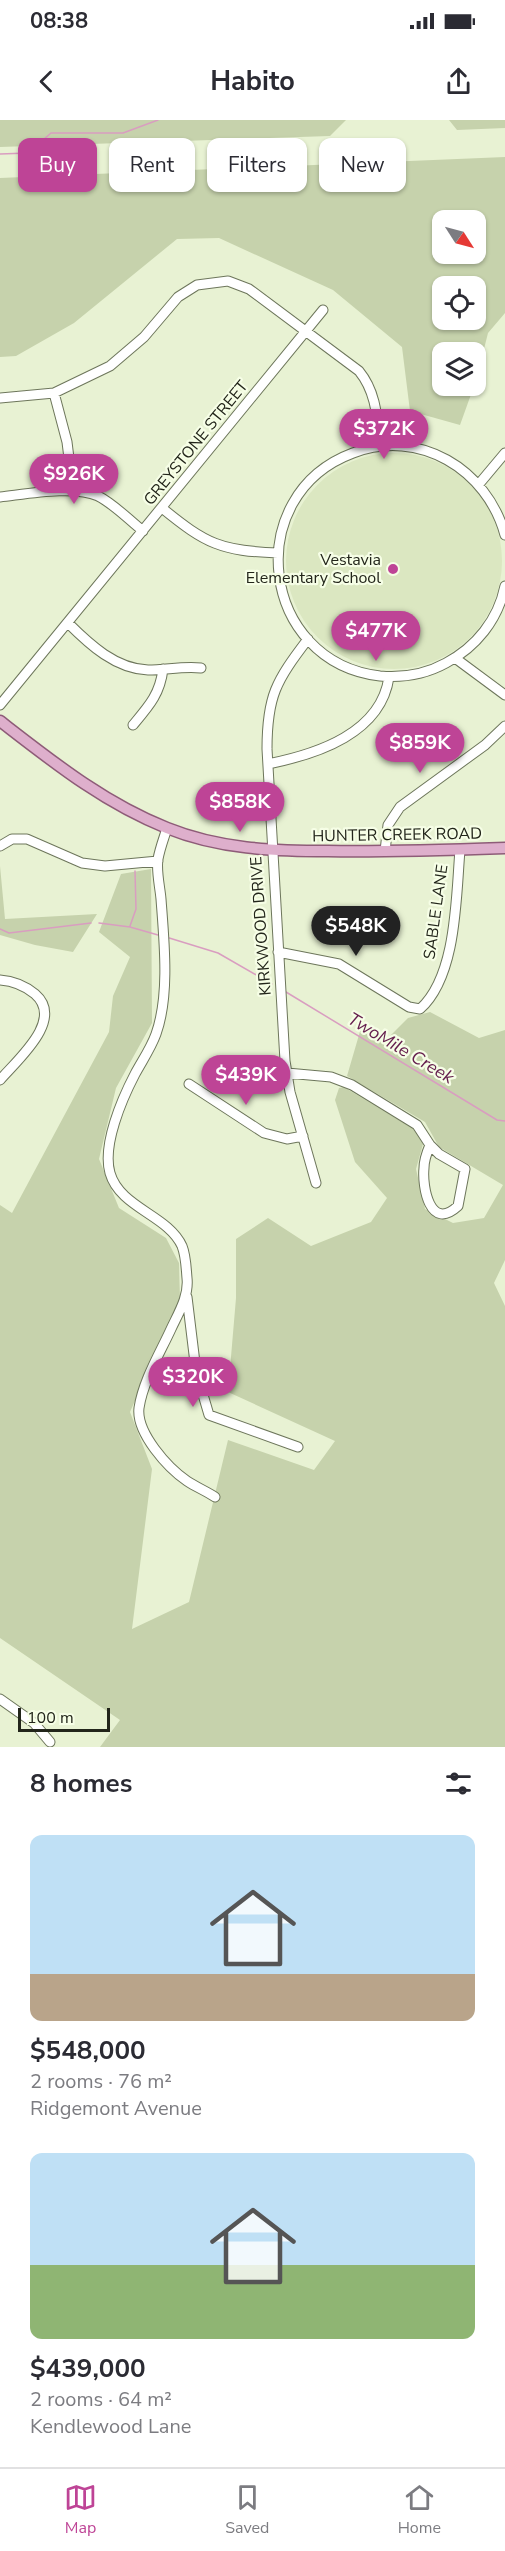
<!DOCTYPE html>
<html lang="en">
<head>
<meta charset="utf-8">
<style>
	body { margin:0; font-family:"Nunito Sans",sans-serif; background:#f2f2f3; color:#2b2b33; height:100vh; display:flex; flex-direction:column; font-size:22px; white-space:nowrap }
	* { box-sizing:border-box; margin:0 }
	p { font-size:20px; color:#7c7c81 }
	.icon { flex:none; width:33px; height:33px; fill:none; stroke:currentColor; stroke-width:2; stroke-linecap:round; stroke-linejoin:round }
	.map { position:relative; height:1627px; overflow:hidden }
	.side { display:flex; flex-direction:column; background:#fff; flex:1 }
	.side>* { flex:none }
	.guide { position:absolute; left:18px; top:18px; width:470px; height:54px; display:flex; gap:12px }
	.needle { width:39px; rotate:126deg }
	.buttons { position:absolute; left:432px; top:90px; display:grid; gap:12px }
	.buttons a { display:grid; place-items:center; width:54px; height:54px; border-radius:12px; background:#fff; box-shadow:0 2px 4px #0004; font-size:30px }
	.scale { position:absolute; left:18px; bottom:15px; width:92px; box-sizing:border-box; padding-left:6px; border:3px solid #22251a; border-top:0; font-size:16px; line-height:21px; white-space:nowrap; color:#22251a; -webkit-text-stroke:4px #f6fee6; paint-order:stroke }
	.price { position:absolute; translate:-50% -51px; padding:0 14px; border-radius:21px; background:#be4496; color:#fff; font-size:20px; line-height:39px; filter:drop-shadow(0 2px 3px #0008) }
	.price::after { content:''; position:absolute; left:50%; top:36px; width:18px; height:14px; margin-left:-9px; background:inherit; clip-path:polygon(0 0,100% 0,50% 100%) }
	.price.current { background:#222; color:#fff }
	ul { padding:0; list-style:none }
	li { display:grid; align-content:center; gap:12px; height:318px; padding:0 30px }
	li span { display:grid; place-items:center; height:186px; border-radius:12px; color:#555 }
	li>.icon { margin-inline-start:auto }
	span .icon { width:108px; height:108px; fill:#fffc; stroke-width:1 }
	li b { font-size:26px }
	h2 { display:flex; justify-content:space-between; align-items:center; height:72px; padding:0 30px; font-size:26px }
	.tag { padding:0 21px; border-radius:12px; background:#fff; box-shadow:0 2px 4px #0004; font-size:21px; line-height:54px }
	.tag.current { background:#be4496; color:#fff }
	.status { display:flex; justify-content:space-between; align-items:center; height:42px; padding:0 30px; background:#fff; direction:ltr }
	.status svg { height:16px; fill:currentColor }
	header { display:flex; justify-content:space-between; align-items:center; height:78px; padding:0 30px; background:#fff; font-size:27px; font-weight:700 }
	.tabs { display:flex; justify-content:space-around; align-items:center; height:84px; border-top:2px solid #e1e1e2; background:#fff; font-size:16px; color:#7c7c81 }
	.tabs a { display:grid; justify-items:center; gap:3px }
	.tabs .current { color:#be4496 }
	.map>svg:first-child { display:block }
</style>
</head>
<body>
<div class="status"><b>08:38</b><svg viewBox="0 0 49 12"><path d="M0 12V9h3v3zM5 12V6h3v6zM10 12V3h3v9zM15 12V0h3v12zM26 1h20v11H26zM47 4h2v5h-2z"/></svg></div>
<header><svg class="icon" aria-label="back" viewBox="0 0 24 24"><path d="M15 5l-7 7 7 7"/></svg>Habito<svg class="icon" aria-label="share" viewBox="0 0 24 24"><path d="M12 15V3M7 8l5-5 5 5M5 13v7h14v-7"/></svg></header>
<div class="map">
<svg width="505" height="1627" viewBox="0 0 505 1627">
	<rect width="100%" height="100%" fill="#e8f2d3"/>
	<path fill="#dbe7c1" d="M286 441a108 108 0 1 1 216 0a108 108 0 1 1-216 0Z"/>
	<path fill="#c6d2ac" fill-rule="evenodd" d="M 0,0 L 346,0 L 330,16 L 0,27 Z
		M 449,0 L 505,0 L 505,8 L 457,10 Z
		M 505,37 L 505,193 L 488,213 L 476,261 L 476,232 L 442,232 L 442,266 L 474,266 L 460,305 L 410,291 L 402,227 L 333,170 L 219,118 L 177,119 L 74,203 L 16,236 L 0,237 L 0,58 ZM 476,100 L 476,134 L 442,134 L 442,100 ZM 476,166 L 476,200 L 442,200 L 442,166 Z
		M 0,746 L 5,799 L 97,794 L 73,832 L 35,825 L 0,815 Z
		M 151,749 L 152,903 L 116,968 L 99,1039 L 119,1088 L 166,1118 L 179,1143 L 180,1179 L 130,1292 L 152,1349 L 132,1509 L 189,1482 L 228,1320 L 314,1350 L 335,1321 L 228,1272 L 236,1178 L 236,1119 L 268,1098 L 311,1126 L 371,1102 L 387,1078 L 355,1042 L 335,980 L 339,968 L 344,967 L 417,1011 L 423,1024 L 416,1049 L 425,1089 L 453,1103 L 484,1098 L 503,1065 L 439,1027 L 425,1002 L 347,956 L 361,908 L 384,922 L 408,898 L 430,892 L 479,918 L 505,910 L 505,1140 L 494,1163 L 505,1186 L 505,1627 L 100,1627 L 120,1600 L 0,1518 L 0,1085 L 12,1093 L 109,912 L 113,876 L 130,837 L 99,812 L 121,754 Z"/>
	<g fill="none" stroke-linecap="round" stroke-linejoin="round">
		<path stroke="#d99dc0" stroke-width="1.5" d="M 0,34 L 28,33 L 51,13 L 123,13 L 158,0
			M 99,803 L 130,807 L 158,815
			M 130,806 L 136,789 L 135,751
			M 0,809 L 9,813 L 91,803
			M 166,817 L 218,833 L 272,864
			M 286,872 L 497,1000 L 505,1001"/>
		<defs>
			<path id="minor" d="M 54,273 L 67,322 L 73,371
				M 0,278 L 54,273 L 110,246 L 144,217 L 178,177 L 197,165 L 228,161 L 249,169 L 359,251 C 377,273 377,299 380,326
				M 479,364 L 505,333
				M 0,377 C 27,374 74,365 98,376 C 114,384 129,400 143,411
				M 162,388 C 206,424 221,431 278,433
				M 505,415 C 487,349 419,308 353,333 C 240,375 260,542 380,556 C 403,558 426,554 446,543 C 476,527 498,500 505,466
				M 68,503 C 90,525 116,549 148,550 C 166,550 183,546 201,548
				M 308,519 C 276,561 267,576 267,629 L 285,941 L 290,972 L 316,1063
				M 455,538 L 505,575
				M 0,585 L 323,190
				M 133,605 C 149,586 160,574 163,549
				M 268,644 C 318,634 381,613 389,557
				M 167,708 C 164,718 160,728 158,739 C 156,751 160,767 161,779 C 164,820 170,875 156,914 C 151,928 142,941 135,954 C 122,979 102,1025 110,1053 C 120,1088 168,1095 182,1126 C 186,1136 186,1147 187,1158 C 189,1176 179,1192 171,1209 C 160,1233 143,1261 139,1288 C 136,1313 168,1348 187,1361 C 196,1367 206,1371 215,1377
				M 0,726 L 12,719 L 27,719 L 82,743 L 105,746 L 158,741
				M 385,731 L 388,705 L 400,687 L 485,625 L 505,606
				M 278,832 L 339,844 L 409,887 L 420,889 C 457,856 456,776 460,730
				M 0,860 C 14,861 24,865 35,874 C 65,900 17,940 0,960
				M 287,953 L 331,957 L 352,965 L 417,1005 L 430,1025
				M 189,964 L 264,1013 L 287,1019 L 303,1016
				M 430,1025 L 439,1034 L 465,1049 L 458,1086 C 430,1112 422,1067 424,1048 C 424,1040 427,1032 430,1025 Z
				M 187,1177 L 196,1251 L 209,1295 L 298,1327
				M 0,1579 L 34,1603 L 50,1622"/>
			<path id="major" d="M 0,601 C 53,642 104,683 167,708 C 219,729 273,731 328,731 C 387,732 446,730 505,728"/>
		</defs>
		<use href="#minor" stroke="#6d765b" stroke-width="11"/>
		<use href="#major" stroke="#8e5c78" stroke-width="13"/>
		<use href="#minor" stroke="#fff" stroke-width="9"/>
		<use href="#major" stroke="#deafcc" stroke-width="10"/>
	</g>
	<circle fill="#be4496" stroke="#f6fee6" stroke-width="2" cx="393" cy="449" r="6"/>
	<g text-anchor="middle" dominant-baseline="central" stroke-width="4.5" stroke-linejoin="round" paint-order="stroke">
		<g font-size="16" fill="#22251a" stroke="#f6fee6">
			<text transform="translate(196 323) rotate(-51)">GREYSTONE STREET</text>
			<text transform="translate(397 715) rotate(-1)">HUNTER CREEK ROAD</text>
			<text transform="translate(436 792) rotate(-82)">SABLE LANE</text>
			<text transform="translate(261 806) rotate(-94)">KIRKWOOD DRIVE</text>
		</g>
		<g font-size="16" fill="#22251a" stroke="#f6fee6" text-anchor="end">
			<text x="381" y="440">Vestavia<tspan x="381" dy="18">Elementary School</tspan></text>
		</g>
		<g font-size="18" font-style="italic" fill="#641e4d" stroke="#f6fee6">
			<text transform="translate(401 928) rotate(31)">TwoMile Creek</text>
		</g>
	</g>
</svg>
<div class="buttons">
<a><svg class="needle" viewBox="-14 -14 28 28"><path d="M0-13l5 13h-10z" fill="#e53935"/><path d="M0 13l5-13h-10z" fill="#7c7c81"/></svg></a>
<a><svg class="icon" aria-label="locate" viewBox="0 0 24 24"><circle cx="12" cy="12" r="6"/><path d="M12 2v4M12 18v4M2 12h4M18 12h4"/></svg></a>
<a><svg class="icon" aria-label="layers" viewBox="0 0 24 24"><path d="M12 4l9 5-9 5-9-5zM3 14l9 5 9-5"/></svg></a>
</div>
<div class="scale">100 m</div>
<b class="price" style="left:384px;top:340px">$372K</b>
<b class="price" style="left:74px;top:385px">$926K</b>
<b class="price" style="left:376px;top:542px">$477K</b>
<b class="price" style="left:420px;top:654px">$859K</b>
<b class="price" style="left:240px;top:713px">$858K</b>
<b class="price current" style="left:356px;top:837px">$548K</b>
<b class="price" style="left:246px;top:986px">$439K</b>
<b class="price" style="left:193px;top:1288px">$320K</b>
<div class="guide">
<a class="tag current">Buy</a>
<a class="tag">Rent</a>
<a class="tag">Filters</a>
<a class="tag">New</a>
</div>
</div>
<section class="side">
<h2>8 homes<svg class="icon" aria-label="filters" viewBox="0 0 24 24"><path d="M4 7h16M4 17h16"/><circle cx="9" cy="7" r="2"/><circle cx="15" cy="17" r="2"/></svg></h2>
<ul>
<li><span style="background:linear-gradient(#bfe0f5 75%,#b9a48a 0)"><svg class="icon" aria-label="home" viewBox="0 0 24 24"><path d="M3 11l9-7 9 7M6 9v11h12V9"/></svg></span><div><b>$548,000</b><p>2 rooms · 76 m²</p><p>Ridgemont Avenue</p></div></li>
<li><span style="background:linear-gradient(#bfe0f5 60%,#8fb573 0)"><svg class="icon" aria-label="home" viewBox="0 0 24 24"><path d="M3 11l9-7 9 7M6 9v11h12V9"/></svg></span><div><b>$439,000</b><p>2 rooms · 64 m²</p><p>Kendlewood Lane</p></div></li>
</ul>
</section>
<nav class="tabs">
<a class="current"><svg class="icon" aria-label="map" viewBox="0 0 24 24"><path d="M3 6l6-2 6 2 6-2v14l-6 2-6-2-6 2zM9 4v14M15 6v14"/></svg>Map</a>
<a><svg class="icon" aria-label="saved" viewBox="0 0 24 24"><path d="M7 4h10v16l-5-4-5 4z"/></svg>Saved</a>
<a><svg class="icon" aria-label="home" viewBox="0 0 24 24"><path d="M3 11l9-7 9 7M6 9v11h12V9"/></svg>Home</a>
</nav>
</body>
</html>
